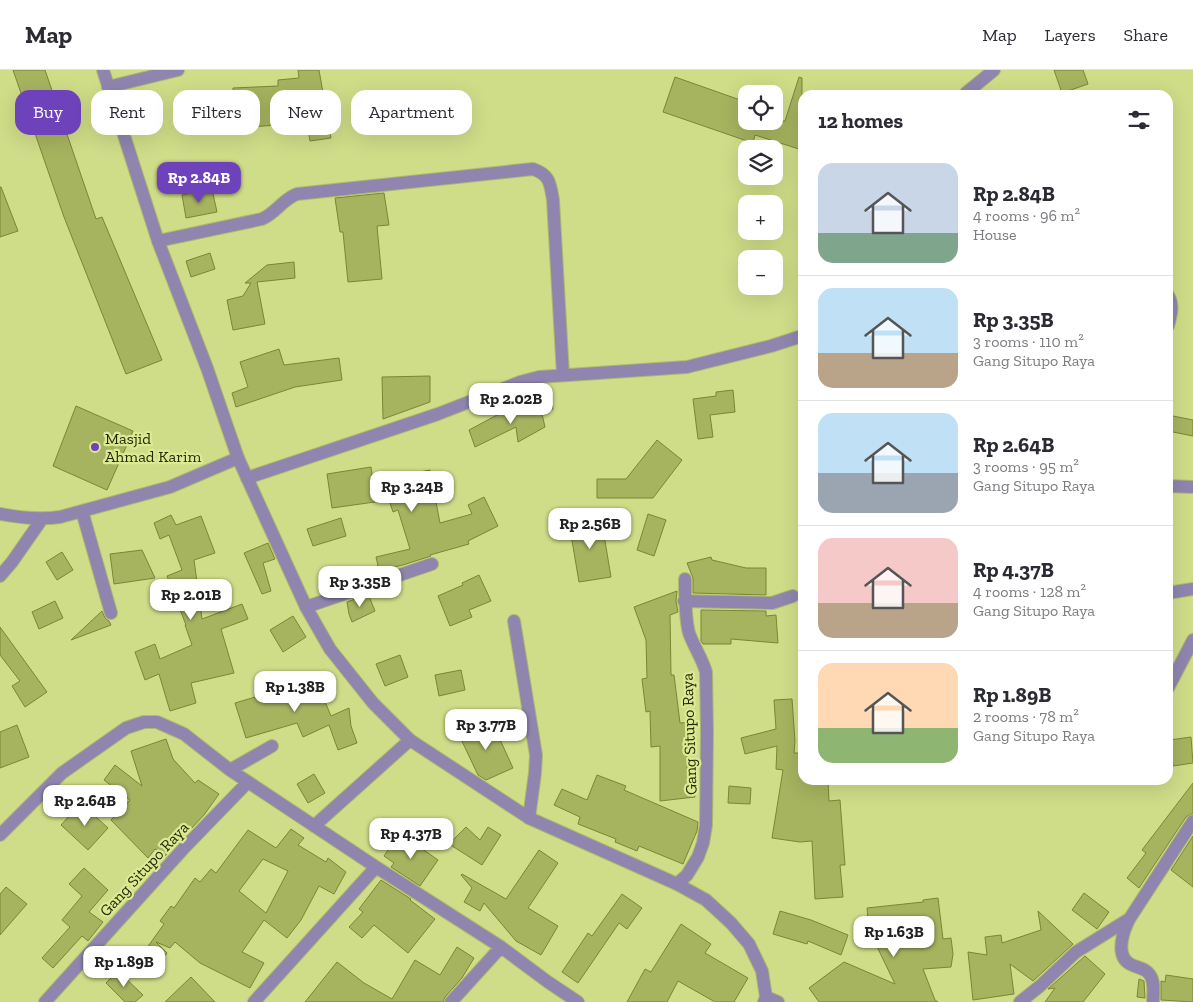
<!DOCTYPE html>
<html lang="en">
<head>
<meta charset="utf-8">
<style>
	body { margin:0; font-family:"Zilla Slab",serif; background:#f7f7f7; color:#2b2b33; height:100vh; display:flex; flex-direction:column; font-size:19px; white-space:nowrap }
	* { box-sizing:border-box; margin:0 }
	p { font-size:16px; color:#7c7c81 }
	.icon { flex:none; width:28px; height:28px; fill:none; stroke:currentColor; stroke-width:2; stroke-linecap:round; stroke-linejoin:round }
	.map { position:relative; flex:1; overflow:hidden }
	.details { position:absolute; left:798px; top:20px; width:375px; height:695px; display:flex; flex-direction:column; background:#fff; border-radius:15px; box-shadow:0 5px 20px #0002 }
	.details>* { flex:none }
	.banner { position:absolute; left:15px; top:20px; width:475px; height:45px; display:flex; gap:10px }
	.tools { position:absolute; left:738px; top:15px; display:grid; gap:10px }
	.tools a { display:grid; place-items:center; width:45px; height:45px; border-radius:10px; background:#fff; box-shadow:0 5px 20px #0002; font-size:25px }
	.price { position:absolute; translate:-50% -42px; padding:0 11px; border-radius:10px; background:#fff; color:#222; font-size:16px; line-height:32px; filter:drop-shadow(0 1px 2px #0008) }
	.price::after { content:''; position:absolute; left:50%; top:30px; width:15px; height:11px; margin-left:-8px; background:inherit; clip-path:polygon(0 0,100% 0,50% 100%) }
	.price.active { background:#6e42ba; color:#fff }
	ul { padding:0; list-style:none }
	li { display:flex; align-items:center; gap:15px; height:125px; padding:0 20px }
	li+li { border-top:1px solid #e1e1e2 }
	li span { display:grid; place-items:center; flex:none; width:140px; height:100px; border-radius:15px; color:#555 }
	li>.icon { margin-inline-start:auto }
	span .icon { width:60px; height:60px; fill:#fffc; stroke-width:1 }
	li b { font-size:21px }
	h2 { display:flex; justify-content:space-between; align-items:center; height:60px; padding:0 20px; font-size:21px }
	.chip { padding:0 18px; border-radius:15px; background:#fff; box-shadow:0 5px 20px #0002; font-size:18px; line-height:45px }
	.chip.active { background:#6e42ba; color:#fff }
	header { display:flex; align-items:center; gap:30px; box-sizing:border-box; height:70px; padding:0 25px; background:#fff; border-bottom:1px solid #e1e1e2 }
	header strong { font-size:24px }
	nav { display:flex; gap:28px; margin-inline-start:auto; font-size:18px }
	.map>svg:first-child { display:block }
</style>
</head>
<body>
<header>
<strong>Map</strong>
<nav><a>Map</a><a>Layers</a><a>Share</a></nav>
</header>
<div class="map">
<svg width="1193" height="932" viewBox="0 0 1193 932">
	<rect width="100%" height="100%" fill="#cfdd88"/>
	<path fill="#a6b35f" stroke="#7b8631" fill-rule="evenodd" d="M 13,0 L 45,0 L 96,149 L 102,147 L 162,290 L 126,304 L 64,147 Z
		M 298,0 L 319,0 L 331,68 L 310,71 L 307,53 L 234,58 L 233,18 L 278,16 L 278,10 L 299,8 Z
		M 1054,0 L 1083,0 L 1088,14 L 1062,23 Z
		M 675,7 L 746,32 L 746,51 L 785,51 L 799,7 L 802,8 L 802,80 L 755,65 L 753,73 L 663,42 Z
		M 0,117 L 1,117 L 18,161 L 0,167 Z
		M 212,119 L 217,142 L 186,148 L 182,125 Z
		M 384,123 L 389,155 L 377,156 L 382,209 L 348,212 L 343,162 L 340,162 L 335,128 Z
		M 210,183 L 215,199 L 191,207 L 186,191 Z
		M 294,192 L 295,208 L 257,212 L 265,254 L 233,260 L 227,230 L 243,226 L 251,213 L 245,213 L 267,195 Z
		M 279,279 L 284,295 L 339,288 L 342,310 L 295,317 L 236,337 L 232,323 L 248,317 L 240,292 Z
		M 430,306 L 430,332 L 383,349 L 382,307 Z
		M 733,320 L 735,342 L 710,345 L 713,367 L 698,369 L 693,329 L 716,326 L 716,322 Z
		M 552,335 L 553,339 L 542,344 L 545,357 L 518,372 L 516,357 L 475,377 L 469,360 L 499,344 Z
		M 76,336 L 133,361 L 107,420 L 53,396 Z
		M 1168,345 L 1193,350 L 1193,366 L 1168,361 Z
		M 657,370 L 682,390 L 653,428 L 597,428 L 597,409 L 626,409 Z
		M 371,397 L 374,420 L 410,408 L 409,404 L 430,400 L 440,453 L 472,444 L 468,435 L 484,427 L 498,456 L 468,471 L 469,474 L 430,485 L 431,486 L 403,495 L 379,500 L 376,487 L 410,479 L 398,440 L 393,442 L 389,430 L 332,438 L 327,404 Z
		M 648,444 L 666,450 L 654,486 L 637,480 Z
		M 171,445 L 176,455 L 201,446 L 215,483 L 194,490 L 202,549 L 242,534 L 248,549 L 221,559 L 234,603 L 191,613 L 196,633 L 170,641 L 159,604 L 145,610 L 135,582 L 155,574 L 160,589 L 192,575 L 185,555 L 186,555 L 167,506 L 182,500 L 169,465 L 160,469 L 154,453 Z
		M 601,447 L 611,507 L 579,512 L 569,453 Z
		M 341,448 L 346,466 L 313,476 L 307,459 Z
		M 268,473 L 275,489 L 263,493 L 271,521 L 262,524 L 244,483 Z
		M 142,480 L 155,508 L 114,514 L 110,484 Z
		M 62,482 L 73,500 L 57,510 L 46,492 Z
		M 711,487 L 712,490 L 746,498 L 766,498 L 766,525 L 693,523 L 693,508 L 687,493 Z
		M 366,498 L 368,507 L 344,515 L 342,502 Z
		M 479,505 L 491,531 L 469,540 L 472,547 L 450,556 L 438,526 L 463,515 L 462,513 Z
		M 677,521 L 676,531 L 678,542 L 670,545 L 671,605 L 674,605 L 680,653 L 695,652 L 696,675 L 687,676 L 687,707 L 693,706 L 695,727 L 660,731 L 660,676 L 651,677 L 650,641 L 646,642 L 642,609 L 647,608 L 646,570 L 634,537 Z
		M 368,524 L 375,541 L 352,552 L 349,544 L 347,532 Z
		M 55,531 L 63,548 L 39,559 L 32,542 Z
		M 701,540 L 766,541 L 766,546 L 776,545 L 778,573 L 731,569 L 731,574 L 703,574 L 701,571 Z
		M 102,541 L 105,548 L 109,551 L 111,555 L 71,570 Z
		M 293,546 L 306,567 L 283,582 L 270,560 Z
		M 0,557 L 47,622 L 25,637 L 12,616 L 20,611 L 0,585 Z
		M 400,585 L 408,607 L 385,616 L 376,594 Z
		M 461,600 L 465,620 L 439,626 L 435,605 Z
		M 314,605 L 331,646 L 349,638 L 351,656 L 357,673 L 338,680 L 329,655 L 303,667 L 297,653 L 246,668 L 235,633 L 279,620 Z
		M 792,629 L 795,671 L 794,683 L 802,683 L 802,710 L 828,710 L 829,731 L 840,730 L 845,795 L 840,795 L 843,827 L 815,829 L 812,771 L 800,772 L 772,768 L 783,700 L 776,699 L 777,676 L 745,684 L 741,668 L 776,659 L 774,630 Z
		M 491,650 L 513,698 L 486,710 L 478,705 L 459,665 Z
		M 17,655 L 29,687 L 0,698 L 0,662 Z
		M 1191,667 L 1193,693 L 1173,696 L 1170,670 Z
		M 166,669 L 173,689 L 195,713 L 198,710 L 219,724 L 204,745 L 190,760 L 189,759 L 164,787 L 155,779 L 148,788 L 111,750 L 130,730 L 104,710 L 115,695 L 142,716 L 131,681 Z
		M 314,704 L 325,723 L 308,733 L 297,714 Z
		M 597,705 L 626,716 L 624,720 L 698,752 L 697,761 L 683,794 L 639,776 L 637,781 L 615,772 L 616,769 L 578,754 L 580,747 L 554,735 L 562,719 L 587,730 Z
		M 1193,713 L 1193,743 L 1186,747 L 1139,818 L 1127,808 L 1146,783 L 1142,780 Z
		M 729,716 L 751,718 L 750,734 L 728,733 Z
		M 81,733 L 108,758 L 88,780 L 61,755 Z
		M 466,757 L 480,770 L 488,757 L 501,765 L 482,795 L 449,774 Z
		M 291,759 L 304,768 L 298,775 L 326,792 L 328,788 L 346,802 L 334,824 L 319,816 L 301,850 L 287,868 L 264,850 L 242,882 L 264,893 L 250,918 L 200,893 L 175,872 L 170,878 L 156,872 L 167,883 L 160,893 L 144,882 L 164,854 L 160,851 L 171,836 L 174,838 L 195,808 L 200,812 L 211,799 L 216,803 L 248,760 L 276,778 ZM 263,789 L 288,801 L 266,843 L 239,821 Z
		M 400,763 L 438,790 L 420,816 L 391,797 L 394,793 L 384,786 Z
		M 1193,766 L 1193,817 L 1171,800 Z
		M 539,780 L 558,793 L 528,838 L 558,856 L 541,885 L 516,871 L 484,833 L 480,841 L 464,832 L 472,818 L 461,805 L 462,804 L 506,829 Z
		M 84,798 L 108,820 L 89,842 L 103,852 L 88,871 L 82,866 L 53,898 L 42,888 L 70,857 L 62,850 L 82,826 L 69,814 Z
		M 381,810 L 411,829 L 410,830 L 435,849 L 408,883 L 374,855 L 362,868 L 349,857 L 363,842 L 359,839 Z
		M 6,817 L 27,834 L 0,865 L 0,824 Z
		M 1084,823 L 1109,842 L 1097,859 L 1072,840 Z
		M 622,824 L 642,838 L 627,859 L 619,853 L 578,913 L 562,902 L 588,863 L 592,866 Z
		M 938,828 L 943,869 L 951,868 L 953,884 L 951,897 L 923,899 L 935,930 L 938,932 L 819,932 L 809,918 L 844,892 L 895,914 L 869,860 L 867,838 L 923,832 L 923,830 Z
		M 780,841 L 811,850 L 848,865 L 841,885 L 808,871 L 807,874 L 773,864 Z
		M 1038,841 L 1073,874 L 1033,911 L 1010,894 L 1014,924 L 973,930 L 968,882 L 987,885 L 985,867 L 1001,865 L 1002,873 L 1041,860 Z
		M 681,854 L 711,874 L 705,883 L 748,908 L 734,932 L 715,932 L 678,911 L 667,932 L 627,932 L 645,899 L 651,902 Z
		M 457,877 L 474,888 L 462,908 L 445,927 L 443,932 L 305,932 L 337,892 L 364,913 L 392,929 L 415,890 L 440,905 Z
		M 1085,886 L 1105,904 L 1083,932 L 1045,932 L 1055,918 L 1048,919 Z
		M 118,901 L 143,925 L 135,932 L 125,932 L 106,913 Z
		M 1166,905 L 1193,909 L 1193,932 L 1161,930 L 1161,911 L 1165,912 Z
		M 191,907 L 215,932 L 165,932 Z
		M 1139,909 L 1144,911 L 1145,928 L 1137,927 Z"/>
	<g fill="none" stroke-linecap="round" stroke-linejoin="round">
		<defs>
			<path id="minor" d="M 108,17 L 178,0
				M 968,25 L 966,23 L 994,0
				M 158,171 L 262,149 C 276,143 283,129 297,124 L 533,99 C 550,105 550,113 553,130 L 563,305
				M 1168,225 C 1174,235 1171,245 1168,256
				M 247,408 L 438,344 L 520,312 L 539,307 L 687,297 L 771,276 L 802,266 L 802,268
				M 1168,416 L 1193,417
				M 82,441 L 111,543
				M 0,444 C 21,448 39,450 60,447 L 170,417 L 238,388
				M 0,506 L 12,492 L 42,449
				M 1168,523 L 1193,519
				M 684,531 L 772,533 L 793,526
				M 306,537 L 432,494
				M 514,551 L 536,685 L 535,703 L 529,748
				M 1168,618 L 1193,570
				M 230,700 L 272,676
				M 314,756 L 410,670
				M 0,765 L 62,703 L 126,658 L 144,652 L 157,652 L 184,664 L 230,700 L 376,797 L 254,932
				M 376,797 L 501,877 L 548,912 L 578,932
				M 677,814 L 687,805 L 698,787 L 703,773 L 706,755 L 707,663 L 706,602 C 702,588 694,577 689,563 C 685,548 685,524 685,509
				M 766,927 L 778,932
				M 45,932 L 184,778 L 248,712
				M 451,932 L 501,877
				M 1020,932 L 1040,916 L 1076,882 L 1129,849
				M 1153,932 C 1153,924 1155,912 1150,905 C 1146,898 1137,898 1130,894 C 1114,885 1124,859 1130,848 L 1193,751"/>
			<path id="tertiary" d="M 103,0 L 158,171 L 207,298 L 238,388 L 306,537 L 330,579 L 373,633 L 410,670 L 529,748 L 677,814 L 706,830 L 731,853 L 749,874 L 762,901 L 766,927 L 764,932"/>
		</defs>
		<use href="#minor" stroke="#adb96e" stroke-width="14"/>
		<use href="#tertiary" stroke="#adb96e" stroke-width="14"/>
		<use href="#minor" stroke="#8f85af" stroke-width="12"/>
		<use href="#tertiary" stroke="#8f85af" stroke-width="12"/>
	</g>
	<circle fill="#6e42ba" stroke="#dcea94" stroke-width="2" cx="95" cy="377" r="5"/>
	<g text-anchor="middle" dominant-baseline="central" stroke-width="4.5" stroke-linejoin="round" paint-order="stroke">
		<g font-size="16" fill="#242905" stroke="#dcea94" text-anchor="start">
			<text x="105" y="368">Masjid<tspan x="105" dy="18">Ahmad Karim</tspan></text>
		</g>
		<g font-size="16" fill="#242905" stroke="#dcea94">
			<text transform="translate(689 664) rotate(-92)">Gang Situpo Raya</text>
			<text transform="translate(144 799) rotate(-47)">Gang Situpo Raya</text>
		</g>
	</g>
</svg>
<div class="tools">
<a><svg class="icon" aria-label="locate" viewBox="0 0 24 24"><circle cx="12" cy="12" r="6"/><path d="M12 2v4M12 18v4M2 12h4M18 12h4"/></svg></a>
<a><svg class="icon" aria-label="layers" viewBox="0 0 24 24"><path d="M12 4l9 5-9 5-9-5zM3 14l9 5 9-5"/></svg></a>
<a>+</a>
<a>−</a>
</div>
<b class="price active" style="left:199px;top:134px">Rp 2.84B</b>
<b class="price" style="left:511px;top:355px">Rp 2.02B</b>
<b class="price" style="left:412px;top:443px">Rp 3.24B</b>
<b class="price" style="left:590px;top:480px">Rp 2.56B</b>
<b class="price" style="left:360px;top:538px">Rp 3.35B</b>
<b class="price" style="left:191px;top:551px">Rp 2.01B</b>
<b class="price" style="left:295px;top:643px">Rp 1.38B</b>
<b class="price" style="left:486px;top:681px">Rp 3.77B</b>
<b class="price" style="left:85px;top:757px">Rp 2.64B</b>
<b class="price" style="left:411px;top:790px">Rp 4.37B</b>
<b class="price" style="left:894px;top:888px">Rp 1.63B</b>
<b class="price" style="left:124px;top:918px">Rp 1.89B</b>
<div class="banner">
<a class="chip active">Buy</a>
<a class="chip">Rent</a>
<a class="chip">Filters</a>
<a class="chip">New</a>
<a class="chip">Apartment</a>
</div>
<section class="details">
<h2>12 homes<svg class="icon" aria-label="filters" viewBox="0 0 24 24"><path d="M4 7h16M4 17h16"/><circle cx="9" cy="7" r="2"/><circle cx="15" cy="17" r="2"/></svg></h2>
<ul>
<li><span style="background:linear-gradient(#c9d6e8 70%,#7fa58c 0)"><svg class="icon" aria-label="home" viewBox="0 0 24 24"><path d="M3 11l9-7 9 7M6 9v11h12V9"/></svg></span><div><b>Rp 2.84B</b><p>4 rooms · 96 m²</p><p>House</p></div></li>
<li><span style="background:linear-gradient(#bfe0f5 65%,#b9a48a 0)"><svg class="icon" aria-label="home" viewBox="0 0 24 24"><path d="M3 11l9-7 9 7M6 9v11h12V9"/></svg></span><div><b>Rp 3.35B</b><p>3 rooms · 110 m²</p><p>Gang Situpo Raya</p></div></li>
<li><span style="background:linear-gradient(#bfe0f5 60%,#9aa5b1 0)"><svg class="icon" aria-label="home" viewBox="0 0 24 24"><path d="M3 11l9-7 9 7M6 9v11h12V9"/></svg></span><div><b>Rp 2.64B</b><p>3 rooms · 95 m²</p><p>Gang Situpo Raya</p></div></li>
<li><span style="background:linear-gradient(#f6c9c9 65%,#b9a48a 0)"><svg class="icon" aria-label="home" viewBox="0 0 24 24"><path d="M3 11l9-7 9 7M6 9v11h12V9"/></svg></span><div><b>Rp 4.37B</b><p>4 rooms · 128 m²</p><p>Gang Situpo Raya</p></div></li>
<li><span style="background:linear-gradient(#ffd9b3 65%,#8fb573 0)"><svg class="icon" aria-label="home" viewBox="0 0 24 24"><path d="M3 11l9-7 9 7M6 9v11h12V9"/></svg></span><div><b>Rp 1.89B</b><p>2 rooms · 78 m²</p><p>Gang Situpo Raya</p></div></li>
</ul>
</section>
</div>
</body>
</html>
